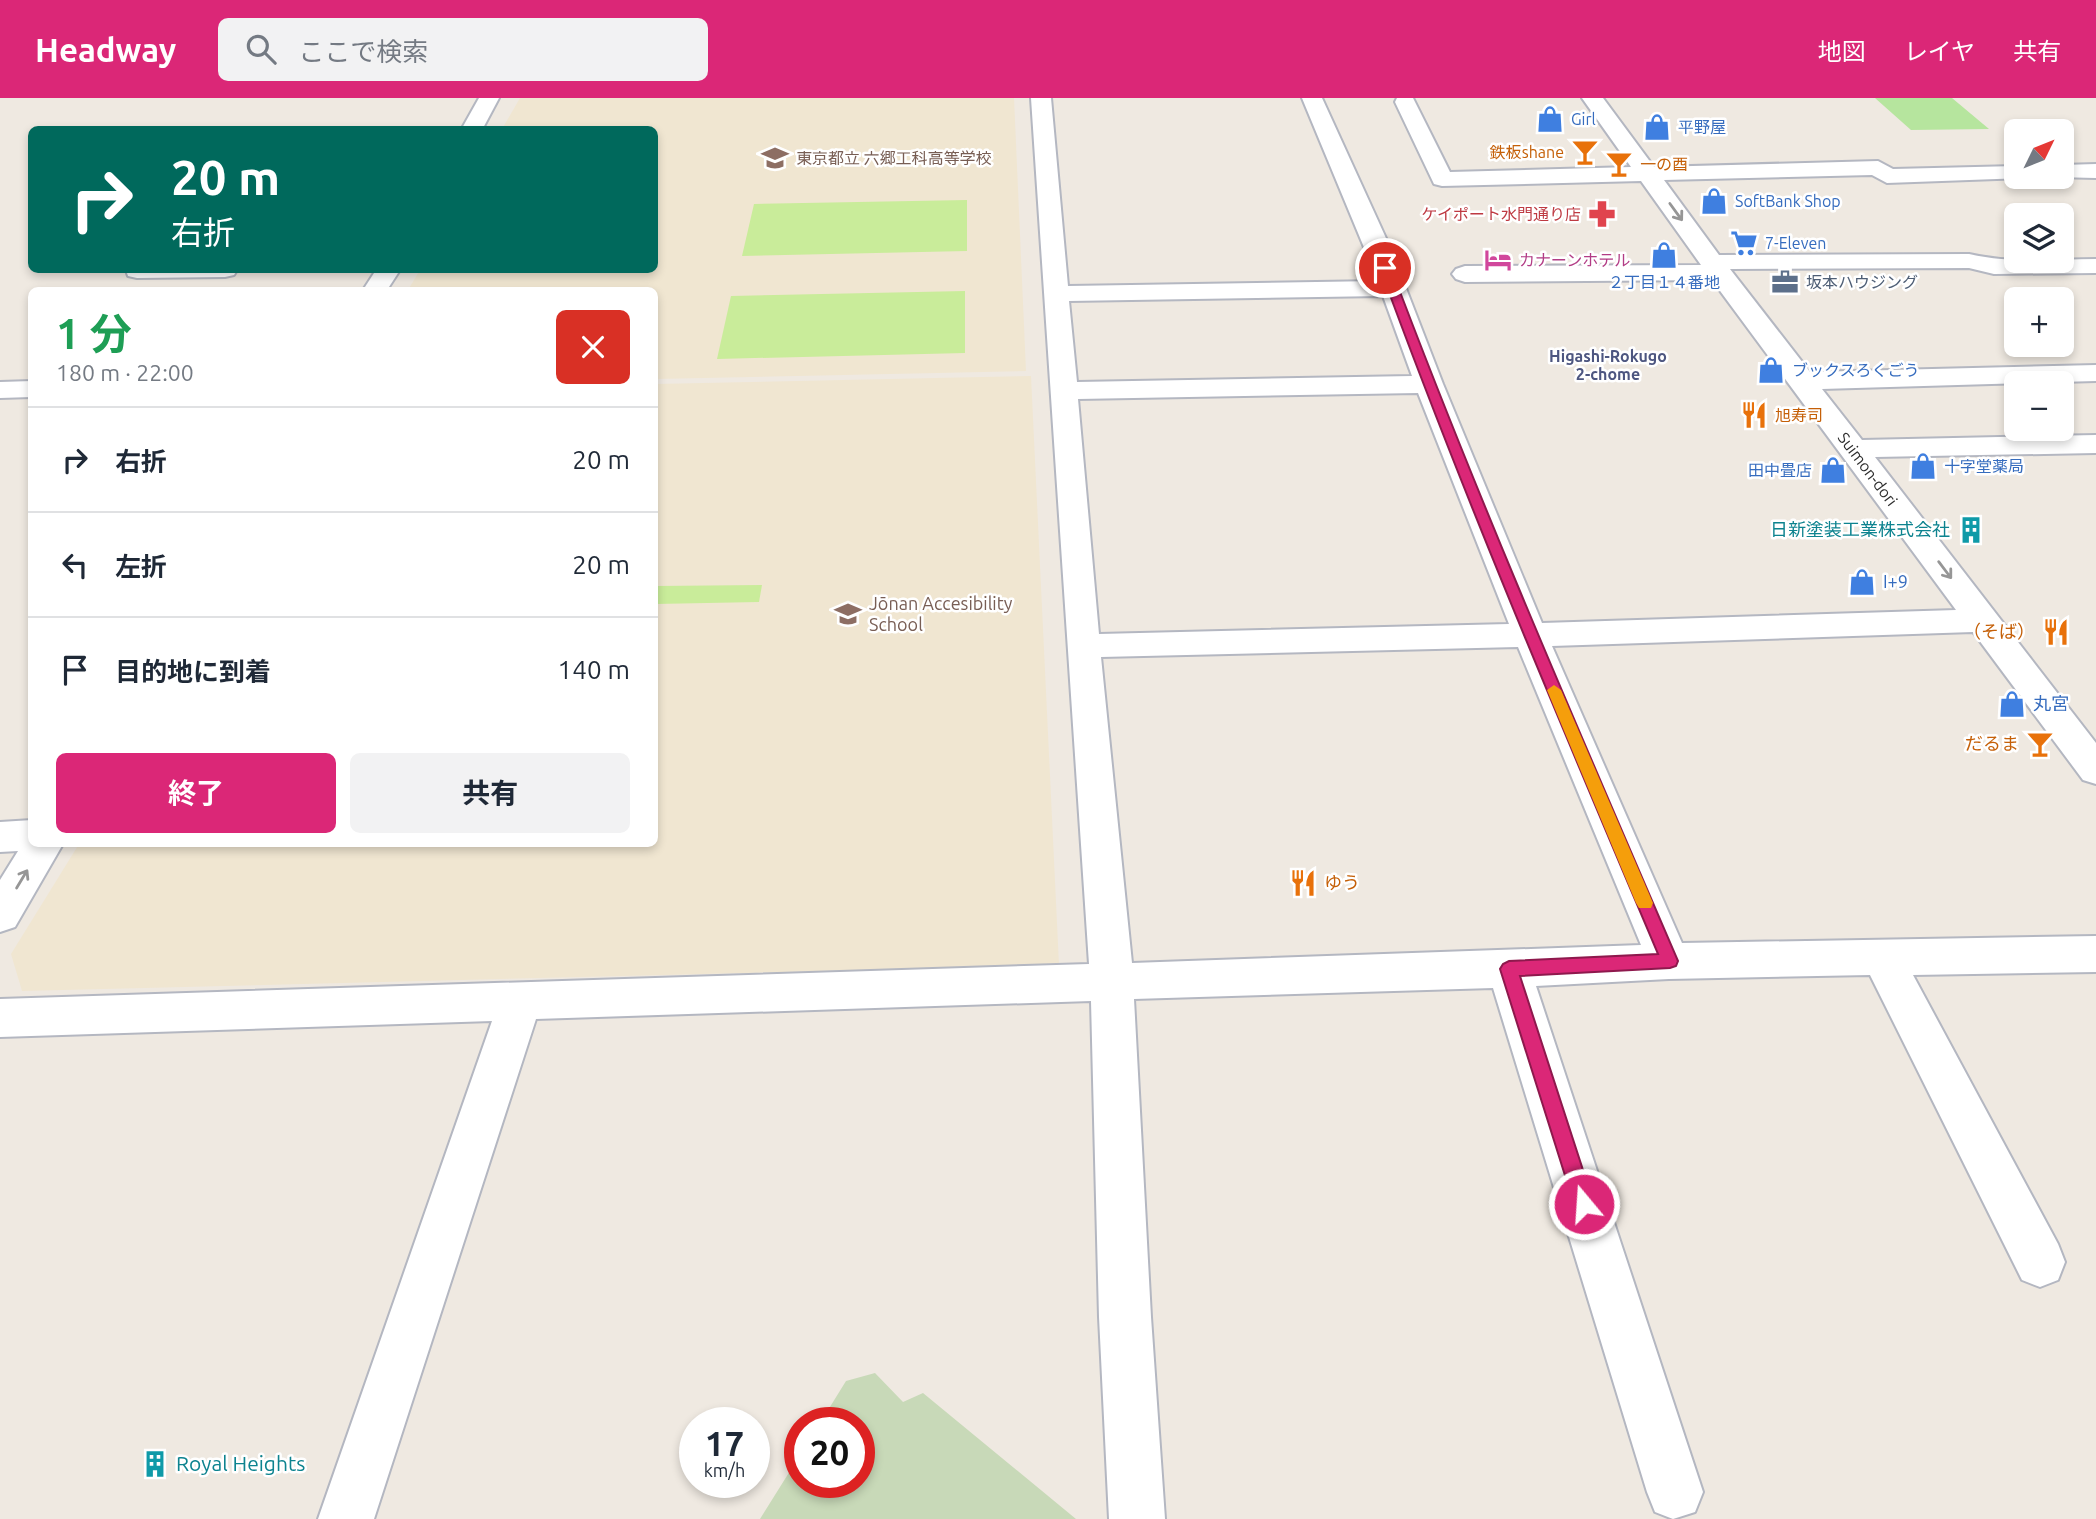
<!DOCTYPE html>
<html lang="ja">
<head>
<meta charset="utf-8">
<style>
  :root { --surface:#fff; --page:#f2f2f3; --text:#1f2937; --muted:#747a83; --line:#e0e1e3; --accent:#db2777 }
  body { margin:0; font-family:Ubuntu,"Noto Sans JP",sans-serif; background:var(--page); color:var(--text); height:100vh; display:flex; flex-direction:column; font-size:26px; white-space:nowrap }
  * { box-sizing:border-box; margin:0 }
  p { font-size:23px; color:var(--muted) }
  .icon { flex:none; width:38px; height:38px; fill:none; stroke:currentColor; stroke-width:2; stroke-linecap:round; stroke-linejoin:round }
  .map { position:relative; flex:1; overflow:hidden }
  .details { position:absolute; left:28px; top:189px; width:630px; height:560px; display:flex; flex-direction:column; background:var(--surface); border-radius:10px; box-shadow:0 4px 10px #0003 }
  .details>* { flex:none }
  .top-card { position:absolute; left:28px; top:28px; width:630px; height:147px; border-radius:10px; box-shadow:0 4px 10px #0003; background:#00695c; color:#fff; overflow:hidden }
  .needle { width:46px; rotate:47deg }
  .fabs { position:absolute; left:2004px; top:21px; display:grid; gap:14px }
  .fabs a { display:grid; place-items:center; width:70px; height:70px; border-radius:10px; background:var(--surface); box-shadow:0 4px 10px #0003; font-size:35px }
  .speed { position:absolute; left:679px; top:1309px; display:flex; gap:14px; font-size:35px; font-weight:700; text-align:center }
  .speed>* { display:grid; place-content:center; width:91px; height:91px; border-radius:50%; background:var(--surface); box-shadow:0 4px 10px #0003; line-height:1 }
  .speed small { font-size:18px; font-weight:400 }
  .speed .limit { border:10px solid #d22; background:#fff; color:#111 }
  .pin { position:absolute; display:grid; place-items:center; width:60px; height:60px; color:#fff; margin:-30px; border:4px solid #fff; border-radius:50%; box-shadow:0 2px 7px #0007 }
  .me { position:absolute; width:77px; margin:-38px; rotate:342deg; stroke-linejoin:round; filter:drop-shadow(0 0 5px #0008) }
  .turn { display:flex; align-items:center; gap:24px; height:147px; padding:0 28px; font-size:32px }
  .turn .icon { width:91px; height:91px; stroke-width:2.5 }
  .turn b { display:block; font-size:49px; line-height:60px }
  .round { display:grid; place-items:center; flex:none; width:74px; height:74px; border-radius:10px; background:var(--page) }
  .overview { display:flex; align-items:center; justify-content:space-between; height:119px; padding:0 28px }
  h1 { font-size:42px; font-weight:700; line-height:52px; color:#1e9e55 }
  .button { display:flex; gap:14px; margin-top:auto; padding:14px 28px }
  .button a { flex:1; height:80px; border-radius:10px; background:var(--accent); color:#fff; font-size:28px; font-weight:700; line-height:80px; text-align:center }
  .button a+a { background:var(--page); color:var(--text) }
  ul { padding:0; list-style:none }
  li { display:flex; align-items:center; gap:21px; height:105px; padding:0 28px; border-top:2px solid var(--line) }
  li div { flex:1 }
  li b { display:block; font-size:26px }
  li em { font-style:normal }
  header { display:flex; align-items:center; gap:42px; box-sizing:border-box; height:98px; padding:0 35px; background:var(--accent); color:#fff }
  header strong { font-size:33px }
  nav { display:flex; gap:38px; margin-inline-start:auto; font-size:24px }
  .search { width:490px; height:63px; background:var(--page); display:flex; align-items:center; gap:18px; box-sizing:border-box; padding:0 24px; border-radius:10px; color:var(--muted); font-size:26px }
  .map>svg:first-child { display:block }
</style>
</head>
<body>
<header>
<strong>Headway</strong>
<div class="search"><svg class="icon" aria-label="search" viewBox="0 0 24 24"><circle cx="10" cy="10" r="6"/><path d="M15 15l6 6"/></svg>ここで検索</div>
<nav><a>地図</a><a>レイヤ</a><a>共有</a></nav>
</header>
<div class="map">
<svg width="2096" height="1421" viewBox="0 0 2096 1421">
  <rect width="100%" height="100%" fill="#efe9e1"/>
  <g fill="#f0e6d1">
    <path d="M 520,0 L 1014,0 L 1026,273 L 655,281 L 654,192 L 408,192 L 420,172 L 654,172 L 654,32 L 502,31 Z"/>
    <path d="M 1031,278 L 1059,867 L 22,893 L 11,856 L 79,746 L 654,746 L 655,286 Z"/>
  </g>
  <path fill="#b6e59e" d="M 1875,0 L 1952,0 L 1989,31 L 1911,32 Z"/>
  <path fill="#c8d9b8" d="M 875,1275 L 903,1304 L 923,1295 L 1076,1421 L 760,1421 L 800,1357 L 800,1384 L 859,1384 L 859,1325 L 820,1325 L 846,1283 Z"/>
  <g fill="#c9ec9a">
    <path d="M 967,102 L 967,153 L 742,158 L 754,106 Z"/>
    <path d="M 965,193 L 965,255 L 717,261 L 731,198 Z"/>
    <path d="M 762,487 L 759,504 L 655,506 L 655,488 Z"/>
  </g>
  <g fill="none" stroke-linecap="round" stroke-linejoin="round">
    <defs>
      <g id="minor">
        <path d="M 479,0 L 499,0 L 482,32 L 461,32 Z"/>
        <path d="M 1031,0 L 1051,0 L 1068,188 L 1378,183 L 1302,0 L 1322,0 L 1390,149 L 1443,286 L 1542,525 L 1956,512 L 1712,182 L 1465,184 L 1456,181 L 1452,176 L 1456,171 L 1465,168 L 1701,167 L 1641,83 L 1442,88 L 1434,86 L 1395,4 L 1397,0 L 1413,0 L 1450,74 L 1631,69 L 1582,0 L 1603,0 L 1654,69 L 1878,63 L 1893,71 L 2016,68 L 2016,79 L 2024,80 L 1887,85 L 1872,77 L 1664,82 L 1719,157 L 1969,156 C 2013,166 2052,161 2096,161 L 2096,175 L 1994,176 L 1969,170 L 1730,171 L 1810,274 L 2096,267 L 2096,283 L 1822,291 L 1862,342 L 2096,337 L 2096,355 L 1875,359 L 2096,645 L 2096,686 L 2083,682 L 1973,534 L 1552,548 L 1682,845 L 2096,838 L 2096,874 L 1913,877 L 2058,1146 L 2065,1164 L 2058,1182 L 2040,1189 L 2022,1182 L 1870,877 L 1669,881 L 1536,888 L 1703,1394 L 1695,1414 L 1673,1421 L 1655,1414 L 1647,1394 L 1493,890 L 1134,901 L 1151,1219 L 1165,1421 L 1109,1421 L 1099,1219 L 1091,903 L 536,921 L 374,1421 L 318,1421 L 492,923 L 0,939 L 0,901 L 1089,866 ZM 1383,198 L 1412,278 L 1077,284 L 1069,203 ZM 1418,295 L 1509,526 L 1099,536 L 1078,301 ZM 1518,549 L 1641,847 L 1132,865 L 1101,559 Z"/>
        <path d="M 2096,66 L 2096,80 L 2054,79 L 2062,79 L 2062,67 Z"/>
        <path d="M 126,172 L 237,172 L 234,177 L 225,179 L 137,180 L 128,178 Z"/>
        <path d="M 376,172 L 400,172 L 387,192 L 363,192 Z"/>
        <path d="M 32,283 L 32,299 L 0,300 L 0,284 Z"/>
        <path d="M 32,722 L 32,746 L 63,746 L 15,829 L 0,834 L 0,782 L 18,753 L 0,754 L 0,724 Z"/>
      </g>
    </defs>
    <use href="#minor" stroke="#b4b7c1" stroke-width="4"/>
    <use href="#minor" fill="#fff" fill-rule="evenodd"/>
  </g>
  <defs><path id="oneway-shaft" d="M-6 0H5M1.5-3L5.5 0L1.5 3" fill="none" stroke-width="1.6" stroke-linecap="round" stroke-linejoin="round" transform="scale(1.75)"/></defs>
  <g stroke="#969696">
    <use href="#oneway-shaft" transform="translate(1676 114) rotate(54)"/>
    <use href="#oneway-shaft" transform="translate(1945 472) rotate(53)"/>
    <use href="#oneway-shaft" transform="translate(22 781) rotate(-59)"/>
  </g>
  <path fill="#db2777" stroke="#8e194d" stroke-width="2" d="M 1385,166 L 1391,170 C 1479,404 1579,633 1678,863 L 1676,868 L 1670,870 L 1520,878 L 1594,1106 L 1591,1113 L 1584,1116 L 1576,1113 L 1574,1106 L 1500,871 L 1503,866 L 1509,863 L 1658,856 C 1562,629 1465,402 1380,170 Z"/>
  <path fill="#f59e0b" d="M 1554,587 L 1561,592 L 1653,805 L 1651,810 L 1639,810 L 1636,805 L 1547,592 Z"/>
  <defs>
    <symbol id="shop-bare" viewBox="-9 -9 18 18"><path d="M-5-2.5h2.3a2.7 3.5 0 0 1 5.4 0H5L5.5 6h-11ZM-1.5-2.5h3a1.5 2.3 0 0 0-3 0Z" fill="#3f7fe0" stroke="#fff" stroke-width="2.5" paint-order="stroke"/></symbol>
    <symbol id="bar-bare" viewBox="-9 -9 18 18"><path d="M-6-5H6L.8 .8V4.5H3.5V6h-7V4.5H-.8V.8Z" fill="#e8710a" stroke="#fff" stroke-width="2.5" paint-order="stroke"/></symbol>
    <symbol id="school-bare" viewBox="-9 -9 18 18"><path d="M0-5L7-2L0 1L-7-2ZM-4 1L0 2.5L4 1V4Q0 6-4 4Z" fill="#8d6e63" stroke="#fff" stroke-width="2.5" paint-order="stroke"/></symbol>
    <symbol id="pharmacy-bare" viewBox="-9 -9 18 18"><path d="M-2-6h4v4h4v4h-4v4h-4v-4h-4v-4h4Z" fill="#e0444e" stroke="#fff" stroke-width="2.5" paint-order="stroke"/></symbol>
    <symbol id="supermarket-bare" viewBox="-9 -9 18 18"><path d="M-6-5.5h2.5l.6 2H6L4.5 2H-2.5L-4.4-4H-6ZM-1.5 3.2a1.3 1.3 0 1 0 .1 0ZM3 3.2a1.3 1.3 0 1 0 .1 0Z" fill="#3f7fe0" stroke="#fff" stroke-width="2.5" paint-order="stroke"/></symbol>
    <symbol id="hotel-bare" viewBox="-9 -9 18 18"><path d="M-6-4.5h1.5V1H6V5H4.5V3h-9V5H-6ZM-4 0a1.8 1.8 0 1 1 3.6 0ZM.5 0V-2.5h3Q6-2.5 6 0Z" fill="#d1479c" stroke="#fff" stroke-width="2.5" paint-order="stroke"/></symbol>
    <symbol id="office-bare" viewBox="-9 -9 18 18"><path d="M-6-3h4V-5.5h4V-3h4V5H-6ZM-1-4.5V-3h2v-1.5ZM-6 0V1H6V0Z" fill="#5c6f8a" stroke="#fff" stroke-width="2.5" paint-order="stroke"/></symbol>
    <symbol id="restaurant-bare" viewBox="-9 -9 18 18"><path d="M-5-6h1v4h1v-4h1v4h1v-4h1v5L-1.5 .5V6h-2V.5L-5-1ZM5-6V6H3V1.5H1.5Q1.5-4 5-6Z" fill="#e8710a" stroke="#fff" stroke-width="2.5" paint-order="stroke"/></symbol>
    <symbol id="building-bare" viewBox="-9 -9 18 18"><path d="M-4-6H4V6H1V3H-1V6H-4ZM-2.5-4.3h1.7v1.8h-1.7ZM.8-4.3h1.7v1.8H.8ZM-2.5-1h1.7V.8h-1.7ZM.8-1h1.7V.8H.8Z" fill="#0f9aa8" stroke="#fff" stroke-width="2.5" paint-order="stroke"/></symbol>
  </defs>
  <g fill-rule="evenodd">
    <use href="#shop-bare" x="1531" y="2" width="38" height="38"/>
    <use href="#shop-bare" x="1638" y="10" width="38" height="38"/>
    <use href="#bar-bare" x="1566" y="35" width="38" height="38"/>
    <use href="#school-bare" x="756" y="41" width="38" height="38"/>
    <use href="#bar-bare" x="1600" y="47" width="38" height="38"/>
    <use href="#shop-bare" x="1695" y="84" width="38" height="38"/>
    <use href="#pharmacy-bare" x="1583" y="97" width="38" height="38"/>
    <use href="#supermarket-bare" x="1725" y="126" width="38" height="38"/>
    <use href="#shop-bare" x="1645" y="138" width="38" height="38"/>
    <use href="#hotel-bare" x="1479" y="143" width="38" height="38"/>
    <use href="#office-bare" x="1766" y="165" width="38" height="38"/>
    <use href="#shop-bare" x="1752" y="253" width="38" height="38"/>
    <use href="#restaurant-bare" x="1735" y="298" width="38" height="38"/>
    <use href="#shop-bare" x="1904" y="349" width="38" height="38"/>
    <use href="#shop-bare" x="1814" y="353" width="38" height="38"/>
    <use href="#building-bare" x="1952" y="413" width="38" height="38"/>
    <use href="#shop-bare" x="1843" y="465" width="38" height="38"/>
    <use href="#school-bare" x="829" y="497" width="38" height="38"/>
    <use href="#restaurant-bare" x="2037" y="515" width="38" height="38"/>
    <use href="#shop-bare" x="1993" y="587" width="38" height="38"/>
    <use href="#bar-bare" x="2021" y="627" width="38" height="38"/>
    <use href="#restaurant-bare" x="1284" y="766" width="38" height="38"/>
    <use href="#building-bare" x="136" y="1347" width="38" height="38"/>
  </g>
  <g text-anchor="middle" stroke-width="5" stroke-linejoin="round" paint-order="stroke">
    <g font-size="16" fill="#366cbe" stroke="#fff" text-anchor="start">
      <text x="1571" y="27">Girl</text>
      <text x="1678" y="35">平野屋</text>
      <text x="1735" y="109">SoftBank Shop</text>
      <text x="1765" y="151">7-Eleven</text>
      <text x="1664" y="190" text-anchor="middle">２丁目１４番地</text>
      <text x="1792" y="278">ブックスろくごう</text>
      <text x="1944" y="374">十字堂薬局</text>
      <text x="1812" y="378" text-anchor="end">田中畳店</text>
    </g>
    <g font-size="16" fill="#c56008" stroke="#fff" text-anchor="start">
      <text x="1564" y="60" text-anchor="end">鉄板shane</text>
      <text x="1640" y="72">一の酉</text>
      <text x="1775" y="323">旭寿司</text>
    </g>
    <g font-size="16" fill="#785e54" stroke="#fff" text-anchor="start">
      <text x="796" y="66">東京都立 六郷工科高等学校</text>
    </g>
    <g font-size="16" fill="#be3a42" stroke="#fff" text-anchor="end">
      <text x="1581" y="122">ケイポート水門通り店</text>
    </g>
    <g font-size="16" fill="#b23c85" stroke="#fff" text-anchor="start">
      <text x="1519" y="168">カナーンホテル</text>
    </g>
    <g font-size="16" fill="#4e5e75" stroke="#fff" text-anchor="start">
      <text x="1806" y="190">坂本ハウジング</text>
    </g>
    <g font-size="16" font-weight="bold" fill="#4d5680" stroke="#fff">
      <text x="1608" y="264">Higashi-Rokugo<tspan x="1608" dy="18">2-chome</tspan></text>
    </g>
    <g font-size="16" fill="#2e2e2e" stroke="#fff">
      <text transform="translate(1868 371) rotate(53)" y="6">Suimon-dori</text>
    </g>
    <g font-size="18" fill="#0d838f" stroke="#fff" text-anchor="end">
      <text x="1950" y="438">日新塗装工業株式会社</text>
    </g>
    <g font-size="18" fill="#366cbe" stroke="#fff" text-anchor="start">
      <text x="1883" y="490">I+9</text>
      <text x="2033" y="612">丸宮</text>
    </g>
    <g font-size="18" fill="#785e54" stroke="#fff" text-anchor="start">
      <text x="869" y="512">Jōnan Accesibility<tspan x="869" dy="21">School</tspan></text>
    </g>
    <g font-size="18" fill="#c56008" stroke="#fff" text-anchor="end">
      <text x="2035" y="540">（そば）</text>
      <text x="2019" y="652">だるま</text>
      <text x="1324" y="791" text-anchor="start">ゆう</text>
    </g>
    <g font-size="21" fill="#0d838f" stroke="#fff" text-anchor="start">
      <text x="176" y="1373">Royal Heights</text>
    </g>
  </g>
</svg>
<div class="fabs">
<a><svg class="needle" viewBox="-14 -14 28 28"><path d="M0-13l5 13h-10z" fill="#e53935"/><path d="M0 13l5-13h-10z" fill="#747a83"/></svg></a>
<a><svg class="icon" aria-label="layers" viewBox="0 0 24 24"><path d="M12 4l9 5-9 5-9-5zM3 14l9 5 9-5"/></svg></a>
<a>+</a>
<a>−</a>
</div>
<div class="speed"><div>17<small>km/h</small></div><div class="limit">20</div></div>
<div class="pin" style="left:1385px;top:170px;background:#d93025"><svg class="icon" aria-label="arrive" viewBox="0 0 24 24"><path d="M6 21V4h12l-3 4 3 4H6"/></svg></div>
<svg class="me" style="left:1584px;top:1106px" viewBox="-20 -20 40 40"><circle r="17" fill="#db2777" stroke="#fff" stroke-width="3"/><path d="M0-11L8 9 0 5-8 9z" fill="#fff"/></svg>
<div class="top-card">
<div class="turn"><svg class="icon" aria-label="right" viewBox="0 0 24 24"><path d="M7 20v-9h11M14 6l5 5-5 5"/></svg><div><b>20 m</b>右折</div></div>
</div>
<section class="details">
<div class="overview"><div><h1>1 分</h1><p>180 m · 22:00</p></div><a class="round" style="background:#d93025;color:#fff"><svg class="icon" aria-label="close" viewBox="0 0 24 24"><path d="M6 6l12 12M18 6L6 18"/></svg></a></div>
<ul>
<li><svg class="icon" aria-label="right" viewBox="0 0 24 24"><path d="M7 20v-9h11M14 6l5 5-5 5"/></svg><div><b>右折</b></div><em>20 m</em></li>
<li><svg class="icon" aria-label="left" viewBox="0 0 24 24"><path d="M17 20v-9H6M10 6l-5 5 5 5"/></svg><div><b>左折</b></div><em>20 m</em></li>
<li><svg class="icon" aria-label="arrive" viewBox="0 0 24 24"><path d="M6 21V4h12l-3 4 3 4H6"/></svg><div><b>目的地に到着</b></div><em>140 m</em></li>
</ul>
<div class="button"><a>終了</a><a>共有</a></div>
</section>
</div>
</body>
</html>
